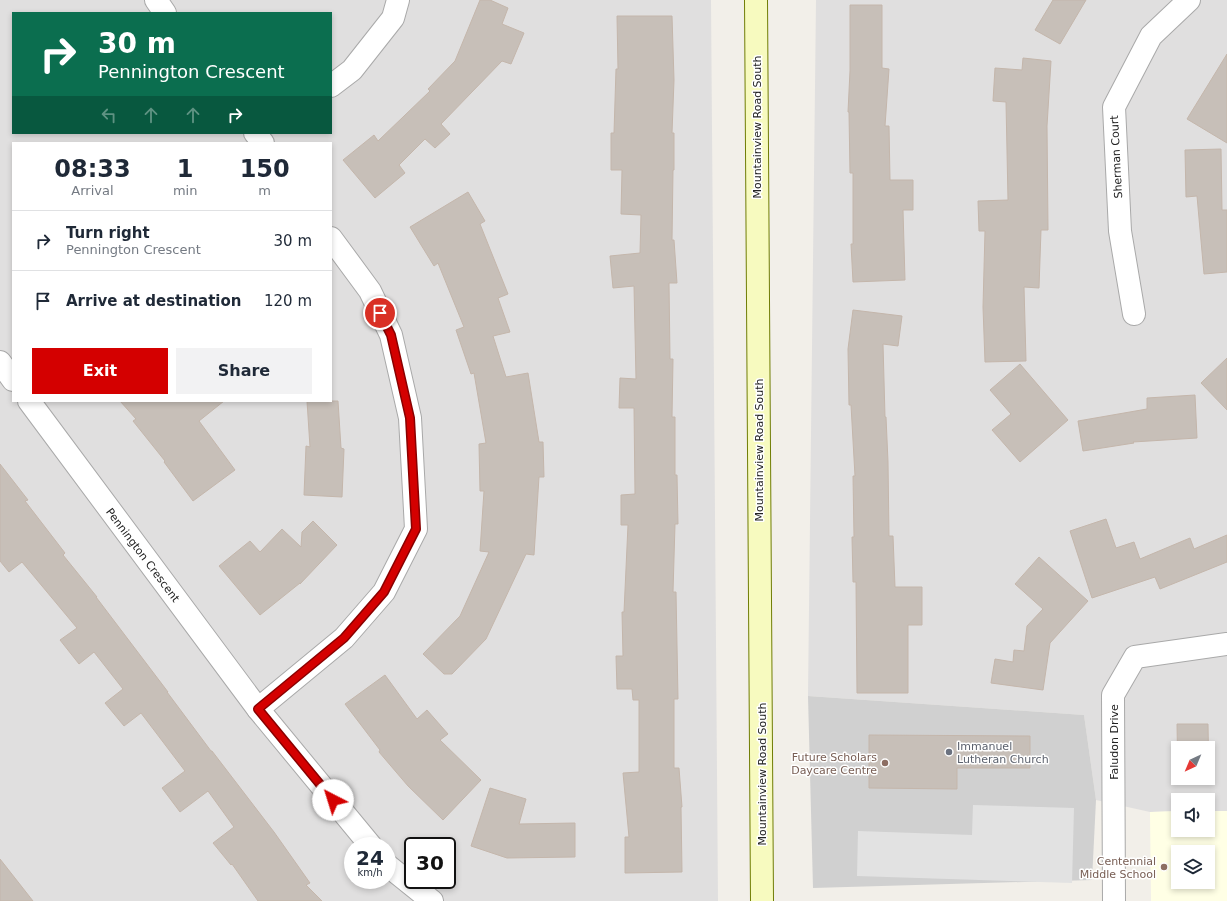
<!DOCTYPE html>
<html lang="en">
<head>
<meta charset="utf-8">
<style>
  :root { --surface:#fff; --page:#f2f2f3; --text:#1f2937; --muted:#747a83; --line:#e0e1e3; --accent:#d40000 }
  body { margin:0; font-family:"DejaVu Sans",sans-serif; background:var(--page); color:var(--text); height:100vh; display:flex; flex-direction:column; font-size:15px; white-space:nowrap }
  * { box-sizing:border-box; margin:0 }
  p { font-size:13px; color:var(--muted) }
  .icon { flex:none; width:22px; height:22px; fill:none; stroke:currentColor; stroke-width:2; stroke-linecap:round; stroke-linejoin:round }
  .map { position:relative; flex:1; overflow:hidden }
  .side { position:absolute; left:12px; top:142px; width:320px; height:260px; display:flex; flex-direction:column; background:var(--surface); border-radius:0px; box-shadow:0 2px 6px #0003 }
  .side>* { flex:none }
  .banner { position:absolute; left:12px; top:12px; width:320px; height:122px; border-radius:0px; box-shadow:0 2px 6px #0003; background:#0b6e4f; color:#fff; overflow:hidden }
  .needle { width:26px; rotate:224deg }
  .buttons { position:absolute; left:1171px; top:741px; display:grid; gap:8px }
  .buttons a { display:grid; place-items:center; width:44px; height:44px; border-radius:0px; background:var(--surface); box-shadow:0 2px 6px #0003; font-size:20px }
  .speed { position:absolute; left:344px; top:837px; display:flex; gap:8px; font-size:20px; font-weight:700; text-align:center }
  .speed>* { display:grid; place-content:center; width:52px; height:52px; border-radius:50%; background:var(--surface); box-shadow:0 2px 6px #0003; line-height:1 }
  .speed small { font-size:10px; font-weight:400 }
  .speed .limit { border:2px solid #111; border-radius:6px; background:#fff; color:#111 }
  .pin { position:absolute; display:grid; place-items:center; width:34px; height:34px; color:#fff; margin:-17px; border:2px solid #fff; border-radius:50%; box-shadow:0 1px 4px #0007 }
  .me { position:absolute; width:44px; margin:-22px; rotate:320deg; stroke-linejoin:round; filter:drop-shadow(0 0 3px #0008) }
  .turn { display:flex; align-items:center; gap:14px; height:84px; padding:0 20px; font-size:18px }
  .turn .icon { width:52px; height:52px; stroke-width:2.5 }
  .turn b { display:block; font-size:28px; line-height:34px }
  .lanes { display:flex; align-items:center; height:38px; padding:0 20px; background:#0003; justify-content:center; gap:20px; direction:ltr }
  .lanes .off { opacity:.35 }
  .eta { display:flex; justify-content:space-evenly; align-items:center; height:68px; text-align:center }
  .eta b { font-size:24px; font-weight:800; line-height:28px }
  .primary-button { display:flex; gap:8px; margin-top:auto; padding:8px 20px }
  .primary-button a { flex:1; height:46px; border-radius:0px; background:var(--accent); color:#fff; font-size:16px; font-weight:800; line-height:46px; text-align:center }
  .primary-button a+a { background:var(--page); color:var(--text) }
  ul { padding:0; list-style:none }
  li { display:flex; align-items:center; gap:12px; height:60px; padding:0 20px; border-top:1px solid var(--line) }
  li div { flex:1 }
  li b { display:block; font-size:15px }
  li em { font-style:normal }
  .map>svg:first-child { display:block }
</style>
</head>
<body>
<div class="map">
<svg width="1227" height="901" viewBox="0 0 1227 901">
  <rect width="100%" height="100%" fill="#f2efe9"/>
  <g fill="#e0dfdf" fill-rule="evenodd">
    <path d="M 0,0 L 711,0 L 718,901 L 0,901 ZM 13,13 L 331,13 L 331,133 L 13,133 ZM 13,143 L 331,143 L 331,401 L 13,401 ZM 353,846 L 387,846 L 387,880 L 353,880 ZM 413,846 L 447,846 L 447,880 L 413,880 Z"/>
    <path d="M 816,0 L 1227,0 L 1227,811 L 1208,811 L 1208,800 L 1178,800 L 1178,811 L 1150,812 L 1096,800 L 1084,715 L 808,696 ZM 1178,748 L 1208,748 L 1208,778 L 1178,778 Z"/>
  </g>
  <path fill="#ffffe5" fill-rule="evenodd" d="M 1178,811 L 1178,830 L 1208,830 L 1208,811 L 1227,811 L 1227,901 L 1151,901 L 1150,812 ZM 1178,852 L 1208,852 L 1208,882 L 1178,882 Z"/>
  <path fill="#d0d0d0" d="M 808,696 L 1084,715 L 1096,800 L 1092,880 L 813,888 Z"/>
  <path fill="#e2e2e2" d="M 973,805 L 1074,808 L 1072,883 L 857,876 L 858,831 L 972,835 Z"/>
  <g fill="#c7bfb8" stroke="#c4b6ab" fill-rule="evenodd">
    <path d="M 480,0 L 490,0 L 508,8 L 502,24 L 524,33 L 511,64 L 502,61 L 441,124 L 450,134 L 435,148 L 425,139 L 399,165 L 405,173 L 375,198 L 343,160 L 374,135 L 378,141 L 430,91 L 428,89 L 455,61 Z"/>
    <path d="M 1053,0 L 1086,0 L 1060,44 L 1035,30 Z"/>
    <path d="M 850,5 L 882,5 L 882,68 L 889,69 L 885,126 L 889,126 L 890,180 L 913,180 L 913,210 L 903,210 L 905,280 L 853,282 L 851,244 L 853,244 L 853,173 L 850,173 L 849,112 L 848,112 L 850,71 Z"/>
    <path d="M 617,16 L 672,16 L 674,80 L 672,133 L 674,133 L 674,170 L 673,170 L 672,240 L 674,240 L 677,283 L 669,283 L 670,359 L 673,359 L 672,417 L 675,417 L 675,475 L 677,475 L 678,524 L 675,524 L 673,592 L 676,592 L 678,699 L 674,699 L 674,768 L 679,768 L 682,807 L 681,807 L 682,872 L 625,873 L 625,837 L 629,837 L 623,773 L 639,772 L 639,700 L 633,700 L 632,689 L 617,689 L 616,656 L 623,656 L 622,612 L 624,612 L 628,525 L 621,525 L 621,495 L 635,494 L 634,408 L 619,408 L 620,378 L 636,379 L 634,286 L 613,288 L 610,256 L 640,253 L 641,215 L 621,214 L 622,170 L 611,170 L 611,133 L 614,133 L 616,69 L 618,69 Z"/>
    <path d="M 1227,54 L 1227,143 L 1187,119 Z"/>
    <path d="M 1023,58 L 1051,61 L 1047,126 L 1048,230 L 1041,230 L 1039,288 L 1024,287 L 1026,361 L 985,362 L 983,307 L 985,231 L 979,231 L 978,201 L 1008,200 L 1006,102 L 993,101 L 995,68 L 1022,70 Z"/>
    <path d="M 1221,149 L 1222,210 L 1227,210 L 1227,272 L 1204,274 L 1197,196 L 1186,197 L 1185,150 Z"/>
    <path d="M 468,192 L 485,221 L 480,224 L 508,294 L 498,298 L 510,332 L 493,336 L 506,377 L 528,373 L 539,442 L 543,442 L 544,477 L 539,477 L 534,555 L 526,554 L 486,639 L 452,674 L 444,674 L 423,654 L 460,616 L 489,552 L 480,551 L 484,491 L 480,491 L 479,444 L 486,443 L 474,373 L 471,374 L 456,330 L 464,327 L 438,263 L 434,266 L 410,227 Z"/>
    <path d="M 853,310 L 902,316 L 898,346 L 883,344 L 885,417 L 886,417 L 888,462 L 889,536 L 893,536 L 895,587 L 922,587 L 922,625 L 908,625 L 908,693 L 857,693 L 856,582 L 853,582 L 852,537 L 854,537 L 853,476 L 855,476 L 851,405 L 849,405 L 848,349 Z"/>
    <path d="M 1227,358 L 1227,410 L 1201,383 Z"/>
    <path d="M 1020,364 L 1068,420 L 1020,462 L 992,430 L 1011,414 L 990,390 Z"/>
    <path d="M 1195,395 L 1197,438 L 1133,442 L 1134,443 L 1083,451 L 1078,421 L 1147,409 L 1147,398 Z"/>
    <path d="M 120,401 L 224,401 L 199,421 L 235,470 L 193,501 L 164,462 L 165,461 L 133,421 L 136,419 Z"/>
    <path d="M 307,401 L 338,401 L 341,448 L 344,449 L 342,497 L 304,495 L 306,446 L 310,447 Z"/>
    <path d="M 0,464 L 28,500 L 25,501 L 65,553 L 63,555 L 97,597 L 96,597 L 168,692 L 167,692 L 211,751 L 212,751 L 274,832 L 310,883 L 306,885 L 322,901 L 258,901 L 232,864 L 231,865 L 213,843 L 234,827 L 208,791 L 180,812 L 162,788 L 185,771 L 141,713 L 124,726 L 105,703 L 123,689 L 94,652 L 79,664 L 60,640 L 77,628 L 22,562 L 9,572 L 0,561 Z"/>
    <path d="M 1106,519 L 1116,548 L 1134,542 L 1140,559 L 1190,538 L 1194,549 L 1227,535 L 1227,562 L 1160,589 L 1155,577 L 1092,598 L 1070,531 Z"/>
    <path d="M 313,521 L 337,545 L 300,584 L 300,583 L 260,615 L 219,566 L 250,541 L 260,552 L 282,529 L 301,547 L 302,532 Z"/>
    <path d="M 1039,557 L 1088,601 L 1050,643 L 1043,690 L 991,683 L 995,659 L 1013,662 L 1014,650 L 1024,651 L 1027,626 L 1043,609 L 1015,584 Z"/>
    <path d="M 385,675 L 417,719 L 427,710 L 448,734 L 440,740 L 481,780 L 443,820 L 408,786 L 379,752 L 380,750 L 345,704 Z"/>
    <path d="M 1177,724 L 1208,724 L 1209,782 L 1178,782 ZM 1178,748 L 1208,748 L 1208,778 L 1178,778 Z"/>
    <path d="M 869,735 L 1030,736 L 1030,768 L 957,768 L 957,789 L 869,788 Z"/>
    <path d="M 490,788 L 526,799 L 519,824 L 575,823 L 575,857 L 507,858 L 471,846 Z"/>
    <path d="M 0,859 L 33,901 L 0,901 Z"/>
  </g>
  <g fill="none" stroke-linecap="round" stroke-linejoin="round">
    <defs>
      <g id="minor">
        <path d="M 156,0 L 165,13"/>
        <path d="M 331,86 L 352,70 L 393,18 L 398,0"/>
        <path d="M 255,133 L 263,143"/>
        <path d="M 1134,314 L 1120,231 L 1114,107 L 1151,36 L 1189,0"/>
        <path d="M 0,362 L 13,380"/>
        <path d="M 29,401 L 258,709 L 371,846"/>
        <path d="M 258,709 L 344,638 L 384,592 L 416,529 L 410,418 L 391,335 L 370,291 L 331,238"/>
        <path d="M 387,865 L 432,901"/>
        <path d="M 1114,901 L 1113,695 L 1135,657 L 1227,644"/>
      </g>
      <path id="secondary" d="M 756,0 L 762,901"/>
    </defs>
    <use href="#minor" stroke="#a9a9a9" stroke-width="24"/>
    <use href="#secondary" stroke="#707d05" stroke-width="24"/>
    <use href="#minor" stroke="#fff" stroke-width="22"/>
    <use href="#secondary" stroke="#f7fabf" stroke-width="22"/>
  </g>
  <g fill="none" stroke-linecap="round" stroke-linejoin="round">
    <defs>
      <path id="route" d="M 333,800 L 258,709 L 344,638 L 384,592 L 416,529 L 410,418 L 391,335 L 380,313"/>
    </defs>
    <use href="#route" stroke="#8a0000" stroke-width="10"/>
    <use href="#route" stroke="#d40000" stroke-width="7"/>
  </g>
  <circle fill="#6b7280" stroke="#fff" stroke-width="1.5" cx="949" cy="752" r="4"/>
  <g fill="#8d6e63" stroke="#fff" stroke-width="1.5">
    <circle cx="885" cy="763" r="4"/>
    <circle cx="1164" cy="867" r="4"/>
  </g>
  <g text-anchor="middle" stroke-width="3" stroke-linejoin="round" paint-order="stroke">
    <g font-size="11" fill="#222" stroke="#fff">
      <text transform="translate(757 127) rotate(-90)" y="4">Mountainview Road South</text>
      <text transform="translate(1116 157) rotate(-93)" y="4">Sherman Court</text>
      <text transform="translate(759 450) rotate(-90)" y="4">Mountainview Road South</text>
      <text transform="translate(143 555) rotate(53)" y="4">Pennington Crescent</text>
      <text transform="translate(1114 742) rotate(-90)" y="4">Faludon Drive</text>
      <text transform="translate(762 774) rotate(-90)" y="4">Mountainview Road South</text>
    </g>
    <g font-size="11" fill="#5b616d" stroke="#fff" text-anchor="start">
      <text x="957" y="750">Immanuel<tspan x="957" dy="13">Lutheran Church</tspan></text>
    </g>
    <g font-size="11" fill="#785e54" stroke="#fff" text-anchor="end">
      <text x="877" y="761">Future Scholars<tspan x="877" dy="13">Daycare Centre</tspan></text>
      <text x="1156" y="865">Centennial<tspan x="1156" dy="13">Middle School</tspan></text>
    </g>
  </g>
</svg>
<div class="buttons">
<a><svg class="needle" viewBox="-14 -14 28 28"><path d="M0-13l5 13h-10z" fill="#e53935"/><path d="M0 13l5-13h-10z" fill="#747a83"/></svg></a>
<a><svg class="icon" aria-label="sound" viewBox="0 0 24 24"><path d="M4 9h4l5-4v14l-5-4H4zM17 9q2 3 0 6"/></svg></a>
<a><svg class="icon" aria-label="layers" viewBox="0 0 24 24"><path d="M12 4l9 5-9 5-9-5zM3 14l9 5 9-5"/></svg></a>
</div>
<div class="speed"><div>24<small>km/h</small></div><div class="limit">30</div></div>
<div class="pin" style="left:380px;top:313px;background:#d93025"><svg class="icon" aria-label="arrive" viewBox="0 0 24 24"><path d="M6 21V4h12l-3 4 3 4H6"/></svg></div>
<svg class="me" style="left:333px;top:800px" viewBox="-20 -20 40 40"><circle r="19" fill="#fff"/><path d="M0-13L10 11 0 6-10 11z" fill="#d40000"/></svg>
<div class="banner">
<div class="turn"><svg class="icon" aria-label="right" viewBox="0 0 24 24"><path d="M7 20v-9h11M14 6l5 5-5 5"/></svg><div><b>30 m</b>Pennington Crescent</div></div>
<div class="lanes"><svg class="icon off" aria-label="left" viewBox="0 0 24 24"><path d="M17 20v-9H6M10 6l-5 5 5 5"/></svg><svg class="icon off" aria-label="ahead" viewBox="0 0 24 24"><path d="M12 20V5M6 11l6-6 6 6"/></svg><svg class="icon off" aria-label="ahead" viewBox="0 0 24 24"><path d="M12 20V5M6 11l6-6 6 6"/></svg><svg class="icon" aria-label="right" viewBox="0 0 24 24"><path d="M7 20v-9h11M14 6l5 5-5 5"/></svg></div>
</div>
<section class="side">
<div class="eta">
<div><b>08:33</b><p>Arrival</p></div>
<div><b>1</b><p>min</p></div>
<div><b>150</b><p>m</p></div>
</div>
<ul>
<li><svg class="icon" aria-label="right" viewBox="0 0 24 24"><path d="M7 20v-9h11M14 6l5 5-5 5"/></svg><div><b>Turn right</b><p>Pennington Crescent</p></div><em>30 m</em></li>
<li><svg class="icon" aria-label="arrive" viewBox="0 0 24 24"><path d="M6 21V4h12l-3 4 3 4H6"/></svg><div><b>Arrive at destination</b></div><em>120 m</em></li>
</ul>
<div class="primary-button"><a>Exit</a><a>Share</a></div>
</section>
</div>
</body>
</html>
